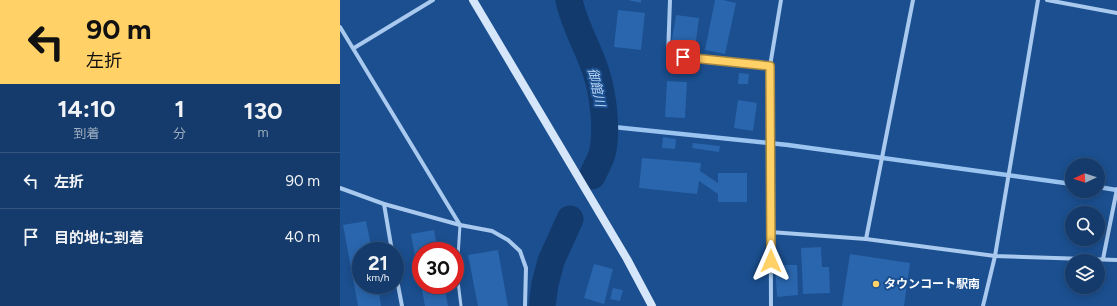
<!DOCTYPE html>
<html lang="ja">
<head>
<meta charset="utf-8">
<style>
  :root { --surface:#143b6b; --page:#214673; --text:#f1f3f6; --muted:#9dadc1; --line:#33557e }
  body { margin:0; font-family:Figtree,"Noto Sans JP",sans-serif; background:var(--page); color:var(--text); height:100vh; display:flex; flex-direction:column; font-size:15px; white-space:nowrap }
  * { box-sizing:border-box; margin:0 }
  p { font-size:13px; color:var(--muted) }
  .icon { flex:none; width:22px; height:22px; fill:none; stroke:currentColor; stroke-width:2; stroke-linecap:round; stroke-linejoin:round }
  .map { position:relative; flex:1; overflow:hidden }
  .panel { display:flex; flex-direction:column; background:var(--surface); width:340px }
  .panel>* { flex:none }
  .top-card { background:#ffd166; color:#111; overflow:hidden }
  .needle { width:26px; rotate:266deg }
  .buttons { position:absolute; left:725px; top:158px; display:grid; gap:8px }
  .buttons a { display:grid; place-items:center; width:40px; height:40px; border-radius:50%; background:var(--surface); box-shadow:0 2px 10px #0003,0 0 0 1px var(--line); font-size:20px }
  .speed { position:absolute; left:12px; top:242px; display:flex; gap:8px; font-size:20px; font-weight:700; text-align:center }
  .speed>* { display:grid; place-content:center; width:52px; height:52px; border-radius:50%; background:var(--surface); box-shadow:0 2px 10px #0003,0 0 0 1px var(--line); line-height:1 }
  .speed small { font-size:10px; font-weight:400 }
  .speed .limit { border:6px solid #d22; background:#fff; color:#111 }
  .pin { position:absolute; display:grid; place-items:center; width:34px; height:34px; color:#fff; margin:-17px; border-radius:8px; box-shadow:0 2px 6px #0006 }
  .me { position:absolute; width:44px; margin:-22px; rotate:0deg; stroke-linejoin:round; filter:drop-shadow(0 0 3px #0008) }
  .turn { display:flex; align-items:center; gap:14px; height:84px; padding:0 20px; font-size:18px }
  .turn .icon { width:52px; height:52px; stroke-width:2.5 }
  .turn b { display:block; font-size:28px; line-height:34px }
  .eta { display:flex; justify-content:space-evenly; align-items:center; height:68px; text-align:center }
  .eta b { font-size:24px; font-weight:700; line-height:28px }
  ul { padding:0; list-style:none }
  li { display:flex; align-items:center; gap:12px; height:56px; padding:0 20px; border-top:1px solid var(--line) }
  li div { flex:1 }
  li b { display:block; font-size:15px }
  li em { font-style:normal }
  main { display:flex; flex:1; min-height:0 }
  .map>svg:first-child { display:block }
</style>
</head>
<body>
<main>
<section class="panel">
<div class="top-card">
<div class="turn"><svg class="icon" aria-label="left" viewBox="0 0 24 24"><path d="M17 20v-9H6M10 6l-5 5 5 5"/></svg><div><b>90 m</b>左折</div></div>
</div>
<div class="eta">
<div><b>14:10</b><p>到着</p></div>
<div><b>1</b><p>分</p></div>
<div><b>130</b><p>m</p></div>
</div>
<ul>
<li><svg class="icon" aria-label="left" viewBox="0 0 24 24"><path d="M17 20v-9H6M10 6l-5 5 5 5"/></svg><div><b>左折</b></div><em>90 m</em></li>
<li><svg class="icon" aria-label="arrive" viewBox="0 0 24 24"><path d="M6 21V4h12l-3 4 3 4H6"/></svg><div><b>目的地に到着</b></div><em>40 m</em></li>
</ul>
</section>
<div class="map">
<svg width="777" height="306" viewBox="0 0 777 306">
  <rect width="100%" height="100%" fill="#1b4f8f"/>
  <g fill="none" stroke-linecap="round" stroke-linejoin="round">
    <g stroke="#9cc4f0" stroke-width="4.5">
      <path d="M 264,126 L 448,145 L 732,184"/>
      <path d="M 758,187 L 777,190"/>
    </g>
    <g stroke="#123a6d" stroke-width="27">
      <path d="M 229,0 C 234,25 248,47 256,72 C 263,94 268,131 262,154 C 260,161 255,169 252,176"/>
      <path d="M 202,306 L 205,284 L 211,261 L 230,219"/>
    </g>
  </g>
  <g fill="#2a66ad">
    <path d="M 288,0 L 301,0 L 301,3 Z"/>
    <path d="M 375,0 L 383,0 L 396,3 L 385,54 L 365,50 Z"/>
    <path d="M 278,10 L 305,13 L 301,50 L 274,47 Z"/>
    <path d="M 336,15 L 359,18 L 355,48 L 331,45 Z"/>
    <path d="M 399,73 L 409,74 L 408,84 L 398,84 Z"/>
    <path d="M 327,81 L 347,82 L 345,118 L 325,117 Z"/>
    <path d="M 398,100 L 417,103 L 413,131 L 394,128 Z"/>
    <path d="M 323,137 L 336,139 L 335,149 L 322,148 Z"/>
    <path d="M 353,143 L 380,146 L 379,152 L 352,148 Z"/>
    <path d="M 302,158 L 361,163 L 360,171 L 378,183 L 378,173 L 407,173 L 407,202 L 378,202 L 378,194 L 359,181 L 357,194 L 299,188 Z"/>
    <path d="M 26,221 L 32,251 L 21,251 L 21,285 L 38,285 L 41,306 L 18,306 L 3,225 Z"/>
    <path d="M 94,230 L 98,251 L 81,251 L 80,283 L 71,234 Z"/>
    <path d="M 481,247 L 482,267 L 489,267 L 490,293 L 463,294 L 461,248 Z"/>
    <path d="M 158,250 L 168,306 L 138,306 L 128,255 Z"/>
    <path d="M 510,254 L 570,263 L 564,306 L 502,306 Z"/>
    <path d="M 254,264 L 273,269 L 264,304 L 244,298 Z"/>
    <path d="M 435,265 L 457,265 L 458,295 L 437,297 Z"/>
    <path d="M 81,285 L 104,285 L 108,306 L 85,306 Z"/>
    <path d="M 273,288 L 283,290 L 280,301 L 270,299 Z"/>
  </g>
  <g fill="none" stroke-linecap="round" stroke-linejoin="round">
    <path stroke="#a9c9ee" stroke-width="3" d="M 120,225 L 117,273 L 121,306"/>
    <g stroke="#a9c9ee" stroke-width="4">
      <path d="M 330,0 L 328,55 L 430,66"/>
      <path d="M 707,0 L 777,13"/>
      <path d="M 0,27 L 120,225"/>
      <path d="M 14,48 L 93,0"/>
      <path d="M 0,188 L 44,204 L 120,225 L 152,231 L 168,240 L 180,251 L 186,268 L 185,306"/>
      <path d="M 44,204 L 52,251"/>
      <path d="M 430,232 L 526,239 L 655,256 L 777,260"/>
      <path d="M 526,239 L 573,0"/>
      <path d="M 763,259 L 777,189"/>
      <path d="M 55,269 L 62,306"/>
      <path d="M 431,306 L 430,66 L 441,0"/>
      <path d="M 643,306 L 655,256 L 698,0"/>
    </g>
    <path stroke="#d6e6fa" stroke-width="8" d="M 133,0 L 287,259 L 312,306"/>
  </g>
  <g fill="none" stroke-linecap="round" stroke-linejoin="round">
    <defs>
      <path id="route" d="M 343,57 L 430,66 L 431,261"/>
    </defs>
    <use href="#route" stroke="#a68842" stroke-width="10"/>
    <use href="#route" stroke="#ffd166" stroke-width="7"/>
  </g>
  <circle fill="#ffd166" stroke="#1b4f8f" stroke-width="1.5" cx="536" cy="284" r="4"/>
  <g text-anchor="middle" stroke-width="4" stroke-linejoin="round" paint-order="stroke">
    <g font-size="12" font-weight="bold" fill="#fff" stroke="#1b4f8f" text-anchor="start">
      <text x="544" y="288">タウンコート駅南</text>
    </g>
    <g font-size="13" font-style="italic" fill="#b5d3f5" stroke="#1b4f8f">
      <text transform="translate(257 87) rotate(78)" y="5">御館川</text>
    </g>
  </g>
</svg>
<div class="buttons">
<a><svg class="needle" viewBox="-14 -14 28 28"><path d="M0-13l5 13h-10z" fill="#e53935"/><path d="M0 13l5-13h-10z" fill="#9dadc1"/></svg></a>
<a><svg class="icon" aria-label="search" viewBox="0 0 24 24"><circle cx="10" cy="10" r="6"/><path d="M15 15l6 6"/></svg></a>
<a><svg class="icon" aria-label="layers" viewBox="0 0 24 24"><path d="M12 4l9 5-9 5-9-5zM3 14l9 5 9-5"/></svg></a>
</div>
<div class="speed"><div>21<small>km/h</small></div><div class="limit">30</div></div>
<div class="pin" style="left:343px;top:57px;background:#d93025"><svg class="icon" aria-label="arrive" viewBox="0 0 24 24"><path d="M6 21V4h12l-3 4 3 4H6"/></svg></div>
<svg class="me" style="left:431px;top:261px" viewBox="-20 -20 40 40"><path d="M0-17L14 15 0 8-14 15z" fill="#ffd166" stroke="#fff" stroke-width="4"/></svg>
</div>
</main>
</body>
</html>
